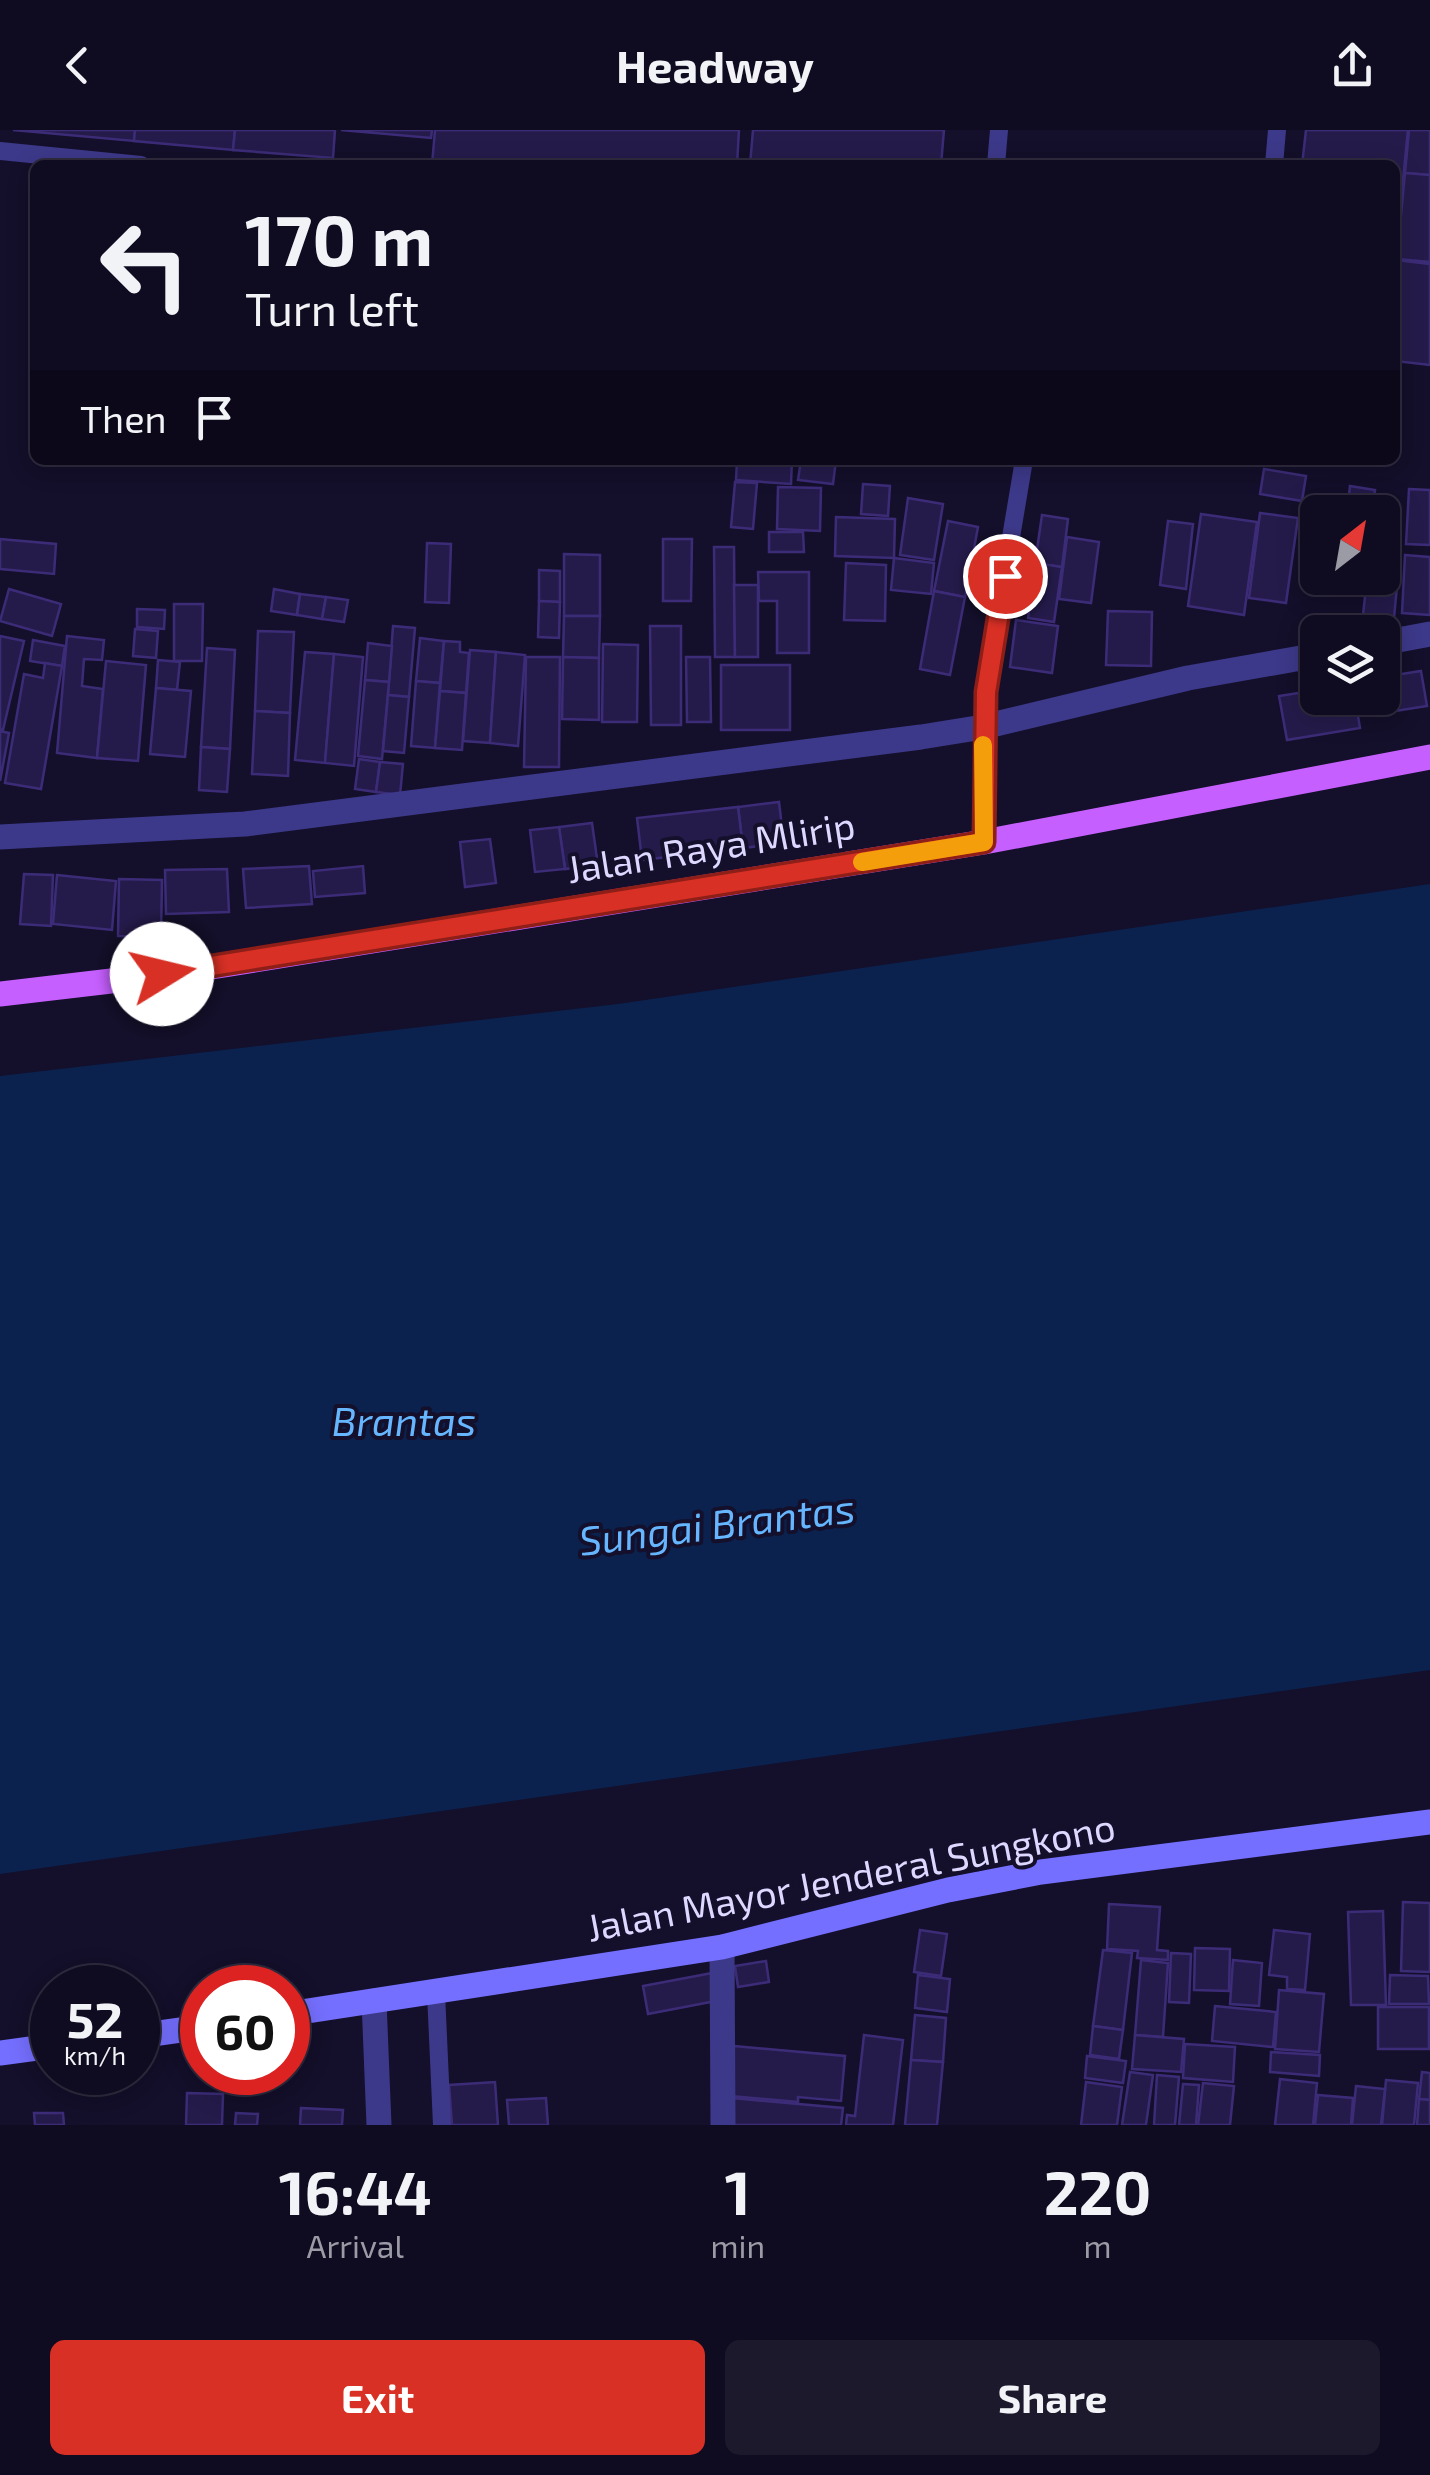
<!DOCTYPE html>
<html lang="en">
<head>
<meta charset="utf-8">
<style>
  :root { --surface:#0f0b20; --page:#1d192d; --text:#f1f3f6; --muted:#9b9ba5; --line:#2f2b3e; --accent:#d93025 }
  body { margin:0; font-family:"Exo 2",sans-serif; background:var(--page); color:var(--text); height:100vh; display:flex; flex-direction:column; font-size:38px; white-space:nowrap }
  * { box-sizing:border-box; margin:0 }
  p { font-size:32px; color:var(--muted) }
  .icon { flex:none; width:55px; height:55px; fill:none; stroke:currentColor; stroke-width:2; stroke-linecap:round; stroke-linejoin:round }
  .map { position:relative; height:1995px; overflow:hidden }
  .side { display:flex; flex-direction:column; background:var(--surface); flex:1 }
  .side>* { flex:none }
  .hud { position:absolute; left:30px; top:30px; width:1370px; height:305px; border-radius:15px; box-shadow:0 5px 25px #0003,0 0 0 2px var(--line); background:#0f0b20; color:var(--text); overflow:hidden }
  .needle { width:65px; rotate:31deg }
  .controls { position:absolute; left:1300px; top:365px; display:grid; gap:20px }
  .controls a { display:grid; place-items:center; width:100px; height:100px; border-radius:15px; background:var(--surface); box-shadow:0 5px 25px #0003,0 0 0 2px var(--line); font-size:50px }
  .speed { position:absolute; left:30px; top:1835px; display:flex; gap:20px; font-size:50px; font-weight:700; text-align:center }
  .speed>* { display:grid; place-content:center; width:130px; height:130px; border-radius:50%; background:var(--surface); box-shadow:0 5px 25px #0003,0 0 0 2px var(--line); line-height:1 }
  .speed small { font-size:25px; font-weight:400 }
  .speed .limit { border:15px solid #d22; background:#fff; color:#111 }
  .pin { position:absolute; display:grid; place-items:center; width:85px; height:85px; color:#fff; margin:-42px; border:5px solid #fff; border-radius:50%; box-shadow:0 2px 10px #0007 }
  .me { position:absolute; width:110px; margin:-55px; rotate:81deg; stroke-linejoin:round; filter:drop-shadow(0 0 8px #0008) }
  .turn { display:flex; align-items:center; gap:35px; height:210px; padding:0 50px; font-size:45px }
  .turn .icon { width:130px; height:130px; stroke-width:2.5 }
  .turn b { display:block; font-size:70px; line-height:85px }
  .then { display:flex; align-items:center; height:95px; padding:0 50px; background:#0003; gap:20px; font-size:38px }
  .eta { display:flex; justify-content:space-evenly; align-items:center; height:170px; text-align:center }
  .eta b { font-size:60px; font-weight:700; line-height:70px }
  .primary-button { display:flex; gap:20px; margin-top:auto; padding:20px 50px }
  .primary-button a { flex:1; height:115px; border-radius:15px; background:var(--accent); color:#fff; font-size:40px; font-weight:700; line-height:115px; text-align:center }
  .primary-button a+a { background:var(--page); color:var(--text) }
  header { display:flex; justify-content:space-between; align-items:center; height:130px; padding:0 50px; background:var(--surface); font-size:45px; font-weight:700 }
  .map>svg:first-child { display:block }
</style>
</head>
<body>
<header><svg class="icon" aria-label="back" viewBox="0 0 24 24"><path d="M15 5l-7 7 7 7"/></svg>Headway<svg class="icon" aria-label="share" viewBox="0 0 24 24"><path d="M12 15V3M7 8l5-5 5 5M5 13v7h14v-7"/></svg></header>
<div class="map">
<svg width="1430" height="1995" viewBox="0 0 1430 1995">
  <rect width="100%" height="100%" fill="#140f2a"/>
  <path fill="#0b224e" d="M 1430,754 L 1430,1540 L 0,1744 L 0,946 L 618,874 Z"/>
  <g fill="#251b4b" stroke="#3c2c78" stroke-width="2.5">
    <path d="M 13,0 L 135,0 L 134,11 Z"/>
    <path d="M 135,0 L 235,0 L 233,20 L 134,11 Z"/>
    <path d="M 235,0 L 335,0 L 333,28 L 233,20 Z"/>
    <path d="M 341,0 L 432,0 L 431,8 Z"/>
    <path d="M 435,0 L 739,0 L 737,35 L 432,35 Z"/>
    <path d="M 753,0 L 944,0 L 941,35 L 750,35 Z"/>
    <path d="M 1306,0 L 1408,0 L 1395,130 L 1430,134 L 1430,235 L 1395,231 L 1395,35 L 1302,35 Z"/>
    <path d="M 1409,0 L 1430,0 L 1430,45 L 1405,43 Z"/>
    <path d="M 1405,43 L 1430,45 L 1430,132 L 1397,129 Z"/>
    <path d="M 737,330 L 792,330 L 791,354 L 736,350 Z"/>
    <path d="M 801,330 L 836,330 L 833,354 L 798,350 Z"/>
    <path d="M 1264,339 L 1306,346 L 1302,371 L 1260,364 Z"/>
    <path d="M 735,352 L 757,353 L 753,399 L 731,397 Z"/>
    <path d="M 863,354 L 890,356 L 888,386 L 861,384 Z"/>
    <path d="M 1350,356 L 1375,360 L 1372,382 L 1347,382 Z"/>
    <path d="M 778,357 L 821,358 L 820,401 L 777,399 Z"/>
    <path d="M 1409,359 L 1430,360 L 1430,415 L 1406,414 Z"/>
    <path d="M 908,368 L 943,374 L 934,430 L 900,425 Z"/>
    <path d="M 1317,375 L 1343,379 L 1342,382 L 1318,382 L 1318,448 L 1332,448 L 1330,463 L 1304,460 Z"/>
    <path d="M 1260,383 L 1298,388 L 1286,473 L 1249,468 Z"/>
    <path d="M 1201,384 L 1257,392 L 1244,485 L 1188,476 Z"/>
    <path d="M 1042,385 L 1068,389 L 1062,437 L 1035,433 Z"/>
    <path d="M 836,387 L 895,389 L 894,428 L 835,426 Z"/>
    <path d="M 948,391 L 978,397 L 965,467 L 934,461 Z"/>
    <path d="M 1168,391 L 1193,394 L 1186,459 L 1160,455 Z"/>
    <path d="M 769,402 L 803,402 L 804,422 L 769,422 Z"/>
    <path d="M 1067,407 L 1099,412 L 1091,473 L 1059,469 Z"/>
    <path d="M 0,409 L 56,414 L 54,444 L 0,439 Z"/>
    <path d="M 663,409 L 692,409 L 691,471 L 663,471 Z"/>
    <path d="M 427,413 L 451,414 L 449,473 L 425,472 Z"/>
    <path d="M 714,417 L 734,417 L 735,527 L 715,527 Z"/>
    <path d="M 564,424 L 600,425 L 600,486 L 564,486 Z"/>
    <path d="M 1405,425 L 1430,427 L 1430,485 L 1402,483 Z"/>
    <path d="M 894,428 L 934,433 L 931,464 L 891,460 Z"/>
    <path d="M 846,433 L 886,435 L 885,491 L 844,490 Z"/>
    <path d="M 1035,433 L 1062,437 L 1054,492 L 1028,488 Z"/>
    <path d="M 1382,433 L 1399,435 L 1394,488 L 1363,485 L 1367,448 L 1382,448 Z"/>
    <path d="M 539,440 L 560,441 L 560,472 L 539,471 Z"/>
    <path d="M 758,442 L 809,442 L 809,523 L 777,523 L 777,471 L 759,471 Z"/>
    <path d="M 734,455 L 758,455 L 758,527 L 735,527 Z"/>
    <path d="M 9,459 L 61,474 L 52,506 L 0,491 Z"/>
    <path d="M 274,459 L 300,464 L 297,485 L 271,481 Z"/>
    <path d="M 934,461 L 965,467 L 950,545 L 920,539 Z"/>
    <path d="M 300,464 L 326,467 L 322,489 L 297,485 Z"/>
    <path d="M 326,467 L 348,470 L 344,492 L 322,489 Z"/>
    <path d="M 539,471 L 560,472 L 559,508 L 538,507 Z"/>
    <path d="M 174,474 L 203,474 L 202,531 L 174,531 Z"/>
    <path d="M 137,479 L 165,480 L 164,499 L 137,497 Z"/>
    <path d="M 1108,481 L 1152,482 L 1151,536 L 1106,535 Z"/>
    <path d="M 564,486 L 600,486 L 599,528 L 563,527 Z"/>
    <path d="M 1016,490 L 1058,496 L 1052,543 L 1010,537 Z"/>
    <path d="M 393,496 L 415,498 L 409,567 L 388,565 Z"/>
    <path d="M 650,496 L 681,496 L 681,595 L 651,595 Z"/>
    <path d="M 135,499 L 158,501 L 156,528 L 133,526 Z"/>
    <path d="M 258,501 L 294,502 L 290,583 L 255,581 Z"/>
    <path d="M 0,506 L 24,511 L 3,600 L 0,599 Z"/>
    <path d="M 67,506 L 104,510 L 102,530 L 84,529 L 82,556 L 103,559 L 97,628 L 57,623 Z"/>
    <path d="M 420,508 L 444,511 L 440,553 L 416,551 Z"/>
    <path d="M 33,510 L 65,516 L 62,536 L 30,531 Z"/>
    <path d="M 444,511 L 460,512 L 460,522 L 469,523 L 466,563 L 440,561 Z"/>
    <path d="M 368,513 L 392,516 L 389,552 L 365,550 Z"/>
    <path d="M 603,514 L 638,515 L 637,592 L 602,592 Z"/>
    <path d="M 207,518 L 235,520 L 230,619 L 201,617 Z"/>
    <path d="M 470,520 L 496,522 L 490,613 L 463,611 Z"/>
    <path d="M 305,522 L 334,524 L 325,633 L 295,630 Z"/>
    <path d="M 496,522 L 525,525 L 518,616 L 490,613 Z"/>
    <path d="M 334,524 L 363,527 L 354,636 L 325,633 Z"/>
    <path d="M 526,527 L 560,527 L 559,637 L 524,637 Z"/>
    <path d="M 563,527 L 599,528 L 599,590 L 562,589 Z"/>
    <path d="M 686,527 L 710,527 L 711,592 L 687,592 Z"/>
    <path d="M 158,530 L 180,532 L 177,560 L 156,558 Z"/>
    <path d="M 106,531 L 146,535 L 138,631 L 97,628 Z"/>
    <path d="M 45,533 L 62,536 L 41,659 L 5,653 L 24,544 L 43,548 Z"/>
    <rect x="721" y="535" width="69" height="65"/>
    <path d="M 1421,541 L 1427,576 L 1376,584 L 1374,568 L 1382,568 L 1382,547 Z"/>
    <path d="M 365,550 L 389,552 L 382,629 L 358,626 Z"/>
    <path d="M 416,551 L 440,553 L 435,618 L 411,616 Z"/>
    <path d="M 156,558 L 191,561 L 185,627 L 150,624 Z"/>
    <path d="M 1318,560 L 1318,568 L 1355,568 L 1360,598 L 1287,610 L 1279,566 Z"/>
    <path d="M 440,561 L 466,563 L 462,620 L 435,618 Z"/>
    <path d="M 388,565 L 409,567 L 404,623 L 383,621 Z"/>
    <path d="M 255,581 L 290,583 L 288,646 L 252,644 Z"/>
    <path d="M 0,601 L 9,603 L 0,651 Z"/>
    <path d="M 201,617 L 230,619 L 227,662 L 199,660 Z"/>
    <path d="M 359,629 L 380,632 L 376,662 L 355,659 Z"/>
    <path d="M 380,632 L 403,634 L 400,665 L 376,662 Z"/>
    <path d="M 779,672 L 784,713 L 743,718 L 738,677 Z"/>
    <path d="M 738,677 L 743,718 L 642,730 L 637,688 Z"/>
    <path d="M 592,693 L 598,735 L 565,739 L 559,697 Z"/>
    <path d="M 559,697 L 565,739 L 535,742 L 530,700 Z"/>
    <path d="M 490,709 L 496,753 L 465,757 L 460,712 Z"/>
    <path d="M 309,736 L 312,774 L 246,778 L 243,739 Z"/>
    <path d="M 363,736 L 365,763 L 315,767 L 313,741 Z"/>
    <path d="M 227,739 L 229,782 L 166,784 L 165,740 Z"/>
    <path d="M 24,744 L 53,745 L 51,796 L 20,794 Z"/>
    <path d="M 57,745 L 116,751 L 112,800 L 53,794 Z"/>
    <path d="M 119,749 L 162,750 L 161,807 L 118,806 Z"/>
    <path d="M 1403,1772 L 1430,1773 L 1430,1842 L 1401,1841 Z"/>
    <path d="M 1109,1774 L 1160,1777 L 1157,1820 L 1168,1821 L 1168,1830 L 1137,1828 L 1138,1821 L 1107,1819 Z"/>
    <path d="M 1383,1781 L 1386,1875 L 1351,1875 L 1348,1782 Z"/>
    <path d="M 920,1800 L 947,1804 L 941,1846 L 914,1842 Z"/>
    <path d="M 1274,1800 L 1310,1804 L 1305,1860 L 1287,1859 L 1287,1847 L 1269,1845 Z"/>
    <path d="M 1195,1818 L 1230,1819 L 1229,1861 L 1194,1860 Z"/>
    <path d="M 1103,1820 L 1132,1823 L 1123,1900 L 1093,1896 Z"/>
    <path d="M 1171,1823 L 1191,1824 L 1189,1873 L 1169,1872 Z"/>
    <path d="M 1141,1830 L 1168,1833 L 1163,1907 L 1135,1905 Z"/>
    <path d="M 1233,1830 L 1262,1833 L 1259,1876 L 1230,1874 Z"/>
    <path d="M 766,1831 L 769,1852 L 738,1857 L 735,1836 Z"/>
    <path d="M 712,1843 L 716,1871 L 648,1884 L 643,1856 Z"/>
    <path d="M 918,1845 L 950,1849 L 947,1882 L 915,1878 Z"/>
    <path d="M 1390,1845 L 1428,1846 L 1429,1874 L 1389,1874 Z"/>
    <path d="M 1279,1860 L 1324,1864 L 1319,1922 L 1275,1919 Z"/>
    <path d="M 1215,1876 L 1276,1882 L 1273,1917 L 1212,1911 Z"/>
    <rect x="1378" y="1877" width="51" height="42"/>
    <path d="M 915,1885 L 946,1888 L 943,1932 L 911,1930 Z"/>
    <path d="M 1093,1896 L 1123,1900 L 1119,1929 L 1090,1925 Z"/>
    <path d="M 864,1905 L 903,1910 L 893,1995 L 846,1995 L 847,1985 L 855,1986 Z"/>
    <path d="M 1135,1905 L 1184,1909 L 1181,1942 L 1132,1939 Z"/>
    <path d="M 1185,1914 L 1235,1917 L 1233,1952 L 1183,1948 Z"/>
    <path d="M 734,1916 L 845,1926 L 841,1971 L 798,1967 L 798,1972 L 730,1966 Z"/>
    <path d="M 1271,1922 L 1320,1925 L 1319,1946 L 1270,1942 Z"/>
    <path d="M 1087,1926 L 1126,1931 L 1123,1953 L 1085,1948 Z"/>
    <path d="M 911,1930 L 943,1932 L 937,1995 L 905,1995 Z"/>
    <path d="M 1130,1942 L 1153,1945 L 1146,1995 L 1122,1995 Z"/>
    <path d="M 1422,1942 L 1430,1943 L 1430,1970 L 1419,1969 Z"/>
    <path d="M 1157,1945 L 1179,1947 L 1175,1995 L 1154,1995 Z"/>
    <path d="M 1280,1949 L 1317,1953 L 1313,1995 L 1275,1995 Z"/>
    <path d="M 1386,1950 L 1418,1953 L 1414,1995 L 1382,1995 Z"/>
    <path d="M 495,1952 L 498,1995 L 452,1995 L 449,1955 Z"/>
    <path d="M 1086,1952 L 1122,1957 L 1117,1995 L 1081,1995 Z"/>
    <path d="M 1203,1953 L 1234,1956 L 1230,1995 L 1198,1995 Z"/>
    <path d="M 1183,1954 L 1199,1955 L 1196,1995 L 1179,1995 Z"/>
    <path d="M 1356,1956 L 1385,1959 L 1381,1995 L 1352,1995 Z"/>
    <path d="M 187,1963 L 223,1964 L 222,1995 L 186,1995 Z"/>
    <path d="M 1318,1965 L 1353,1968 L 1351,1995 L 1315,1995 Z"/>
    <path d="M 546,1968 L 548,1995 L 509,1995 L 507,1970 Z"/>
    <path d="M 732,1968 L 843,1978 L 841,1995 L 729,1995 Z"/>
    <path d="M 1419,1969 L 1430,1970 L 1430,1995 L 1417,1995 Z"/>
    <path d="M 301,1978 L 343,1980 L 342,1995 L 300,1995 Z"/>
    <path d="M 34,1983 L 63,1983 L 64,1995 L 35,1995 Z"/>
    <path d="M 236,1983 L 258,1984 L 257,1995 L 235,1995 Z"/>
  </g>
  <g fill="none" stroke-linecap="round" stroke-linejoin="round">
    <g stroke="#3d398a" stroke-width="18">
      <path d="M 0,21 L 141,35"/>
      <path d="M 996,35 L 999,0"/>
      <path d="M 1274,35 L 1277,0"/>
      <path d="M 984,712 L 985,562 L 1024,330"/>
      <path d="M 436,1863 L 442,1995"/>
    </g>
    <g stroke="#3d398a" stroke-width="25">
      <path d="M 1382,513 L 1430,504"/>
      <path d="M 0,707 L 245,694 L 921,607 L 983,597 L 1188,548 L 1318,525"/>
      <path d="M 722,1817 L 723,1995"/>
      <path d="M 374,1871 L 379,1995"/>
    </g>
    <g stroke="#756fff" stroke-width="25">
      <path d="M 288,1884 L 722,1817 L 948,1760 L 1041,1742 L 1430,1692"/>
      <path d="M 138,1906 L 202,1897"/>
      <path d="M 0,1923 L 52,1916"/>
    </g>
    <path stroke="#c65fff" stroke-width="25" d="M 0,864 L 162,845 L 984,712 L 1430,627"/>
  </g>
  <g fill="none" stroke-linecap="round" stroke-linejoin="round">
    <defs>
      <path id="route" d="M 162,844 L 984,712 L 986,562 L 1005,446"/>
    </defs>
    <use href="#route" stroke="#8d1f18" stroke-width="25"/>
    <use href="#route" stroke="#d93025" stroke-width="18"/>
    <path stroke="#f59e0b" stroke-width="18" d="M 862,732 L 984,712 L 983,615"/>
  </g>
  <g text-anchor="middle" stroke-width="8" stroke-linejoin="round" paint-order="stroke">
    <g font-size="38" fill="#ddd8ff" stroke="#140f2a">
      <text transform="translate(711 718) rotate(-9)" y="13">Jalan Raya Mlirip</text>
      <text transform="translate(851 1748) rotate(-11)" y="13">Jalan Mayor Jenderal Sungkono</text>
    </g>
    <g font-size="40" font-style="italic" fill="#66b6ff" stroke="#140f2a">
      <text x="404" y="1306">Brantas</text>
      <text transform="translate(717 1395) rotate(-7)" y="14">Sungai Brantas</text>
    </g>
  </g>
</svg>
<div class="controls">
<a><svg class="needle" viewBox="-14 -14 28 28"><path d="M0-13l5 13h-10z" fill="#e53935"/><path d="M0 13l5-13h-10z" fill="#9b9ba5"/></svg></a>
<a><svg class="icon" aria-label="layers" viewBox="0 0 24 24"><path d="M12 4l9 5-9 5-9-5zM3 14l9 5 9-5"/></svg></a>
</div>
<div class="speed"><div>52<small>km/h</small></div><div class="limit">60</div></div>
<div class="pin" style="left:1005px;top:446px;background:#d93025"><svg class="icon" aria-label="arrive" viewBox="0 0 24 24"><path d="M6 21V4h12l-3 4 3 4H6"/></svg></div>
<svg class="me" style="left:162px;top:844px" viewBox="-20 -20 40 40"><circle r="19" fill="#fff"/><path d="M0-13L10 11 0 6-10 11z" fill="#d93025"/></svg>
<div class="hud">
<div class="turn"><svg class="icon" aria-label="left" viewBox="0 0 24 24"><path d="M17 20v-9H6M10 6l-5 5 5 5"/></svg><div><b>170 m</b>Turn left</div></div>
<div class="then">Then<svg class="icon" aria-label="arrive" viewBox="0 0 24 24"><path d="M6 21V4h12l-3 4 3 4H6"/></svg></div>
</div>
</div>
<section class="side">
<div class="eta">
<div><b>16:44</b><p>Arrival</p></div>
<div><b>1</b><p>min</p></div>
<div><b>220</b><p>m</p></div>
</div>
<div class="primary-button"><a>Exit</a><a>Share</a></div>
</section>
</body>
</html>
